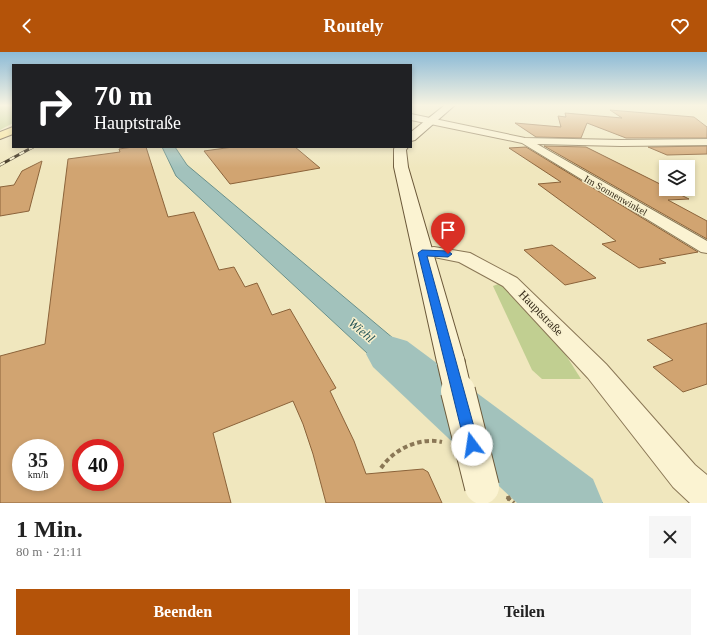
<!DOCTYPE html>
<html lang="de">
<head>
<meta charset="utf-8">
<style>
  :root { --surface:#fff; --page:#f6f6f6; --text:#222; --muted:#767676; --accent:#b45309 }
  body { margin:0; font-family:Georgia,serif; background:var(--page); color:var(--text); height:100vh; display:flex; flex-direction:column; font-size:15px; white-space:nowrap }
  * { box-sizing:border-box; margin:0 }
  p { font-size:13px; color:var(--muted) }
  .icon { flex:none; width:22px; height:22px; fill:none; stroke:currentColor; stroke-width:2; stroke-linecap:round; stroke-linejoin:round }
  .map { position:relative; height:451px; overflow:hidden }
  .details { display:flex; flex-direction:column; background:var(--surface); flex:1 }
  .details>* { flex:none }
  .hud { position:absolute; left:12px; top:12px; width:400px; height:84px; border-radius:0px; box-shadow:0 2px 6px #0003; background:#202124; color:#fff; overflow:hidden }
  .fabs { position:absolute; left:659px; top:108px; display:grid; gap:8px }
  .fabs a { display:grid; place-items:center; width:36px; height:36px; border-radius:0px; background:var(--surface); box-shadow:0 2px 6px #0003; font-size:20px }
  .speed { position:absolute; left:12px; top:387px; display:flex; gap:8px; font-size:20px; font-weight:700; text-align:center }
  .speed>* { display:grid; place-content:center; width:52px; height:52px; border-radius:50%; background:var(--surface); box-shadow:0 2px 6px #0003; line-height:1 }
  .speed small { font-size:10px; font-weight:400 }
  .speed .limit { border:6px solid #d22; background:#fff; color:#111 }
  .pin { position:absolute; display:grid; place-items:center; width:34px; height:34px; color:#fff; margin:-41px -17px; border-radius:50% 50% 50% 0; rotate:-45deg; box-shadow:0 0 4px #0007 }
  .pin .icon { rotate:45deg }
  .me { position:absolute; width:44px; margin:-22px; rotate:346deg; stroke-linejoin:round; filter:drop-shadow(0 0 3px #0008) }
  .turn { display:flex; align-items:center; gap:14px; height:84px; padding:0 16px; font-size:18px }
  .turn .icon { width:52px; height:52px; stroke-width:2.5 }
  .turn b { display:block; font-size:28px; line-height:34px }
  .round { display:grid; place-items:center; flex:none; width:42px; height:42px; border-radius:0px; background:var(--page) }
  .head { display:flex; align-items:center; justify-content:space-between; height:68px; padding:0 16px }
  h1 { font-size:24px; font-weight:700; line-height:30px }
  .action { display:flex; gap:8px; margin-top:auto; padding:8px 16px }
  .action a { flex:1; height:46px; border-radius:0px; background:var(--accent); color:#fff; font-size:16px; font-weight:700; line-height:46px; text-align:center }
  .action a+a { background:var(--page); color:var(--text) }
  header { display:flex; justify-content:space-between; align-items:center; height:52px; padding:0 16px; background:var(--accent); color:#fff; font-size:18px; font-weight:700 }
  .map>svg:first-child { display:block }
</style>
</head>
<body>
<header><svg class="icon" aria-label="back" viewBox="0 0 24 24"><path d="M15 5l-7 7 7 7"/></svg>Routely<svg class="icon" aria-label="heart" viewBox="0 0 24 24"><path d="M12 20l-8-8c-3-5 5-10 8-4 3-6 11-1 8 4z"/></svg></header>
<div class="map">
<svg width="707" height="451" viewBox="0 0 707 451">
  <rect width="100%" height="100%" fill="#f0e7be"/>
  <g fill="#c1cf91">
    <path d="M 0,53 L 13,53 L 13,71 L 0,78 Z"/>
    <path d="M 501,231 L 557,289 L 581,327 L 542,327 L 532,318 L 493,234 Z"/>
  </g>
  <g fill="#a2c2bc" stroke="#69908b">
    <path d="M 162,95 L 175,95 L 187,113 L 425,313 L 436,365 L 176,124 Z"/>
    <path d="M 492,361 L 603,451 L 537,451 L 515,431 Z"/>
  </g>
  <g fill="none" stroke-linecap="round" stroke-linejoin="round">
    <path fill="#a2c2bc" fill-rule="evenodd" d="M 390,284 L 407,289 L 593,427 L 603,451 L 517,451 L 373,315 L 366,302 L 373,289 Z"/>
  </g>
  <g fill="#d1a471" stroke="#8b633a" fill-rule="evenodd">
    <path d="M 610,58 L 694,65 L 707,75 L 707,86 L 626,86 L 587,71 L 581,86 L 536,85 L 515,71 L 561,75 L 558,64 L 566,65 L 565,61 L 622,66 Z"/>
    <path d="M 544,94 L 586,95 L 666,135 L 666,137 L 669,137 L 689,147 L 668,148 L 707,169 L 707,187 Z"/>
    <path d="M 707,94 L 707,102 L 667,103 L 648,95 Z"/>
    <path d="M 133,95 L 146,95 L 168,165 L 194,160 L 219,218 L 234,215 L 245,235 L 257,231 L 272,263 L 290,257 L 336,336 L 330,339 L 354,389 L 366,422 L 423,417 L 428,420 L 442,451 L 326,451 L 313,402 L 303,372 L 293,349 L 213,381 L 231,451 L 0,451 L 0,304 L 45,292 L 68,107 L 120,100 L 119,97 ZM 21,396 L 55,396 L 55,430 L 21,430 ZM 81,396 L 115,396 L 115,430 L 81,430 Z"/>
    <path d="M 233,95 L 295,95 L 320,116 L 230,132 L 204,99 Z"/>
    <path d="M 526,95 L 698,200 L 659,207 L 666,211 L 639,216 L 602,192 L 616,189 L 538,132 L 561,130 L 509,96 Z"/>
    <path d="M 42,109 L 29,159 L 0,164 L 0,135 L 14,133 L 22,119 Z"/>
    <path d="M 552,193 L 563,201 L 596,226 L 565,233 L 524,198 Z"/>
    <path d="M 707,271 L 707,332 L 683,340 L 653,315 L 673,308 L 647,288 Z"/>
  </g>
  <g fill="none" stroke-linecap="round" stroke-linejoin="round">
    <defs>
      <g id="street">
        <path d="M 411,62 L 525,86 L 621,88 L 707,87 L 707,93 L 621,94 L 537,92 L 707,189 L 707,201 L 701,200 L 522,91 L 411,68 Z"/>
        <path d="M 434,195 L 470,201 L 517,226 L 606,312 L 695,413 L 707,423 L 707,451 L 690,451 L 673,435 L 588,326 L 503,234 L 459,210 L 434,205 L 422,206 L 416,205 L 413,201 L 416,197 Z"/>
      </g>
      <g id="secondary">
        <path d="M 445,53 L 455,53 L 415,88 L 411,89 L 411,80 Z"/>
        <path d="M 395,95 L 408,95 L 406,98 L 408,115 L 465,310 L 461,318 L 451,321 L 441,318 L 437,310 L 394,115 L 394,97 Z"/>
      </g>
      <path id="primary" d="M 13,75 L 13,82 L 0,87 L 0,80 Z"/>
    </defs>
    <use href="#street" stroke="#8a7756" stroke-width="2"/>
    <use href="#secondary" stroke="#6b5839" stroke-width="2"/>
    <use href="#primary" stroke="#57442a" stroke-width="2"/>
    <g stroke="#8a7756" stroke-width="4" stroke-dasharray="4.5 3" stroke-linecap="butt">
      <path d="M 381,416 C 394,397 419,385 442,390"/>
      <path d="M 507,445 L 514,451"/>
    </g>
    <use href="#street" fill="#fbf3d2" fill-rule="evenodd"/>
    <use href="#secondary" fill="#fbf3d2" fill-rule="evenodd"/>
    <use href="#primary" fill="#f7e393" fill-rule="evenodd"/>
    <defs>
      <path id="rail" d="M 0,113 L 33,95"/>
    </defs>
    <use href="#rail" stroke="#382d1b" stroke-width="3"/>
    <use href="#rail" stroke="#f7f0ce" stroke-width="2" stroke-dasharray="5.5" stroke-linecap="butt"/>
    <defs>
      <path id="secondary-bridge-far1" d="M 451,310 L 458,340"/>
      <path id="secondary-bridge" d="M 458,339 L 482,435"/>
    </defs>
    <use href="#secondary-bridge-far1" stroke="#6b5839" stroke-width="29" stroke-linecap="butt"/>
    <use href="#secondary-bridge" stroke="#6b5839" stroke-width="36" stroke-linecap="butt"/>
    <path stroke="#8a7756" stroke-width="4" stroke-dasharray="4.5 3" stroke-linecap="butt" d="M 508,444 L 510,451"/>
    <use href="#secondary-bridge-far1" stroke="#fbf3d2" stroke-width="27"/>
    <use href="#secondary-bridge" stroke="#fbf3d2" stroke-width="34"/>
  </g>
  <linearGradient id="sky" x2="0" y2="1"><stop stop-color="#8cbad6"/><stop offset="0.46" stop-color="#f8f4e2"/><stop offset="1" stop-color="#f8f4e2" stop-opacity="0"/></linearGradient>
  <rect width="707" height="116" fill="url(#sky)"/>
  <path fill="#1a73e8" stroke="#114b97" d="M 422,198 L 448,199 L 452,202 L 448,205 L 427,204 L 479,393 L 477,398 L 472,400 L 467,398 L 465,393 L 418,201 Z"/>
  <g text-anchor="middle" stroke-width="3" stroke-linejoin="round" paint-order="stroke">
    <g font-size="10" fill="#382d1b" stroke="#f7f0ce">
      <text transform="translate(616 143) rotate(30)" y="4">Im Sonnenwinkel</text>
    </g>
    <g font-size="12" fill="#382d1b" stroke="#f7f0ce">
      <text transform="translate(541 261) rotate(46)" y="4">Hauptstraße</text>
    </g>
    <g font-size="13" font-style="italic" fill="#295759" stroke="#f7f0ce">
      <text transform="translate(362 278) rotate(40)" y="5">Wiehl</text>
    </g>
  </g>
</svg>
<div class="fabs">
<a><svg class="icon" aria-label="layers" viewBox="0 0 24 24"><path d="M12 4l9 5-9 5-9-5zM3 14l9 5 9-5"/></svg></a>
</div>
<div class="speed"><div>35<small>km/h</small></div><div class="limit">40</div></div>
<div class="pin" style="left:448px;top:202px;background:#d93025"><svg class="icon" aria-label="arrive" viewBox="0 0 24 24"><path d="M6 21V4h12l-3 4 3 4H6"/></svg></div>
<svg class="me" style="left:472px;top:393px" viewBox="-20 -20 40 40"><circle r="19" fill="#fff"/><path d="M0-13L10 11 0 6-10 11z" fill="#1a73e8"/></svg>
<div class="hud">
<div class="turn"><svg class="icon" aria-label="right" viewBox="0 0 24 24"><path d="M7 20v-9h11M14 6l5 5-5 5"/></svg><div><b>70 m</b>Hauptstraße</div></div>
</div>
</div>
<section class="details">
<div class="head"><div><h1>1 Min.</h1><p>80 m · 21:11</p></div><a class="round"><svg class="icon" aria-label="close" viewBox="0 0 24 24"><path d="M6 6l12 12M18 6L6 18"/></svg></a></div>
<div class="action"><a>Beenden</a><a>Teilen</a></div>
</section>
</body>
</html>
